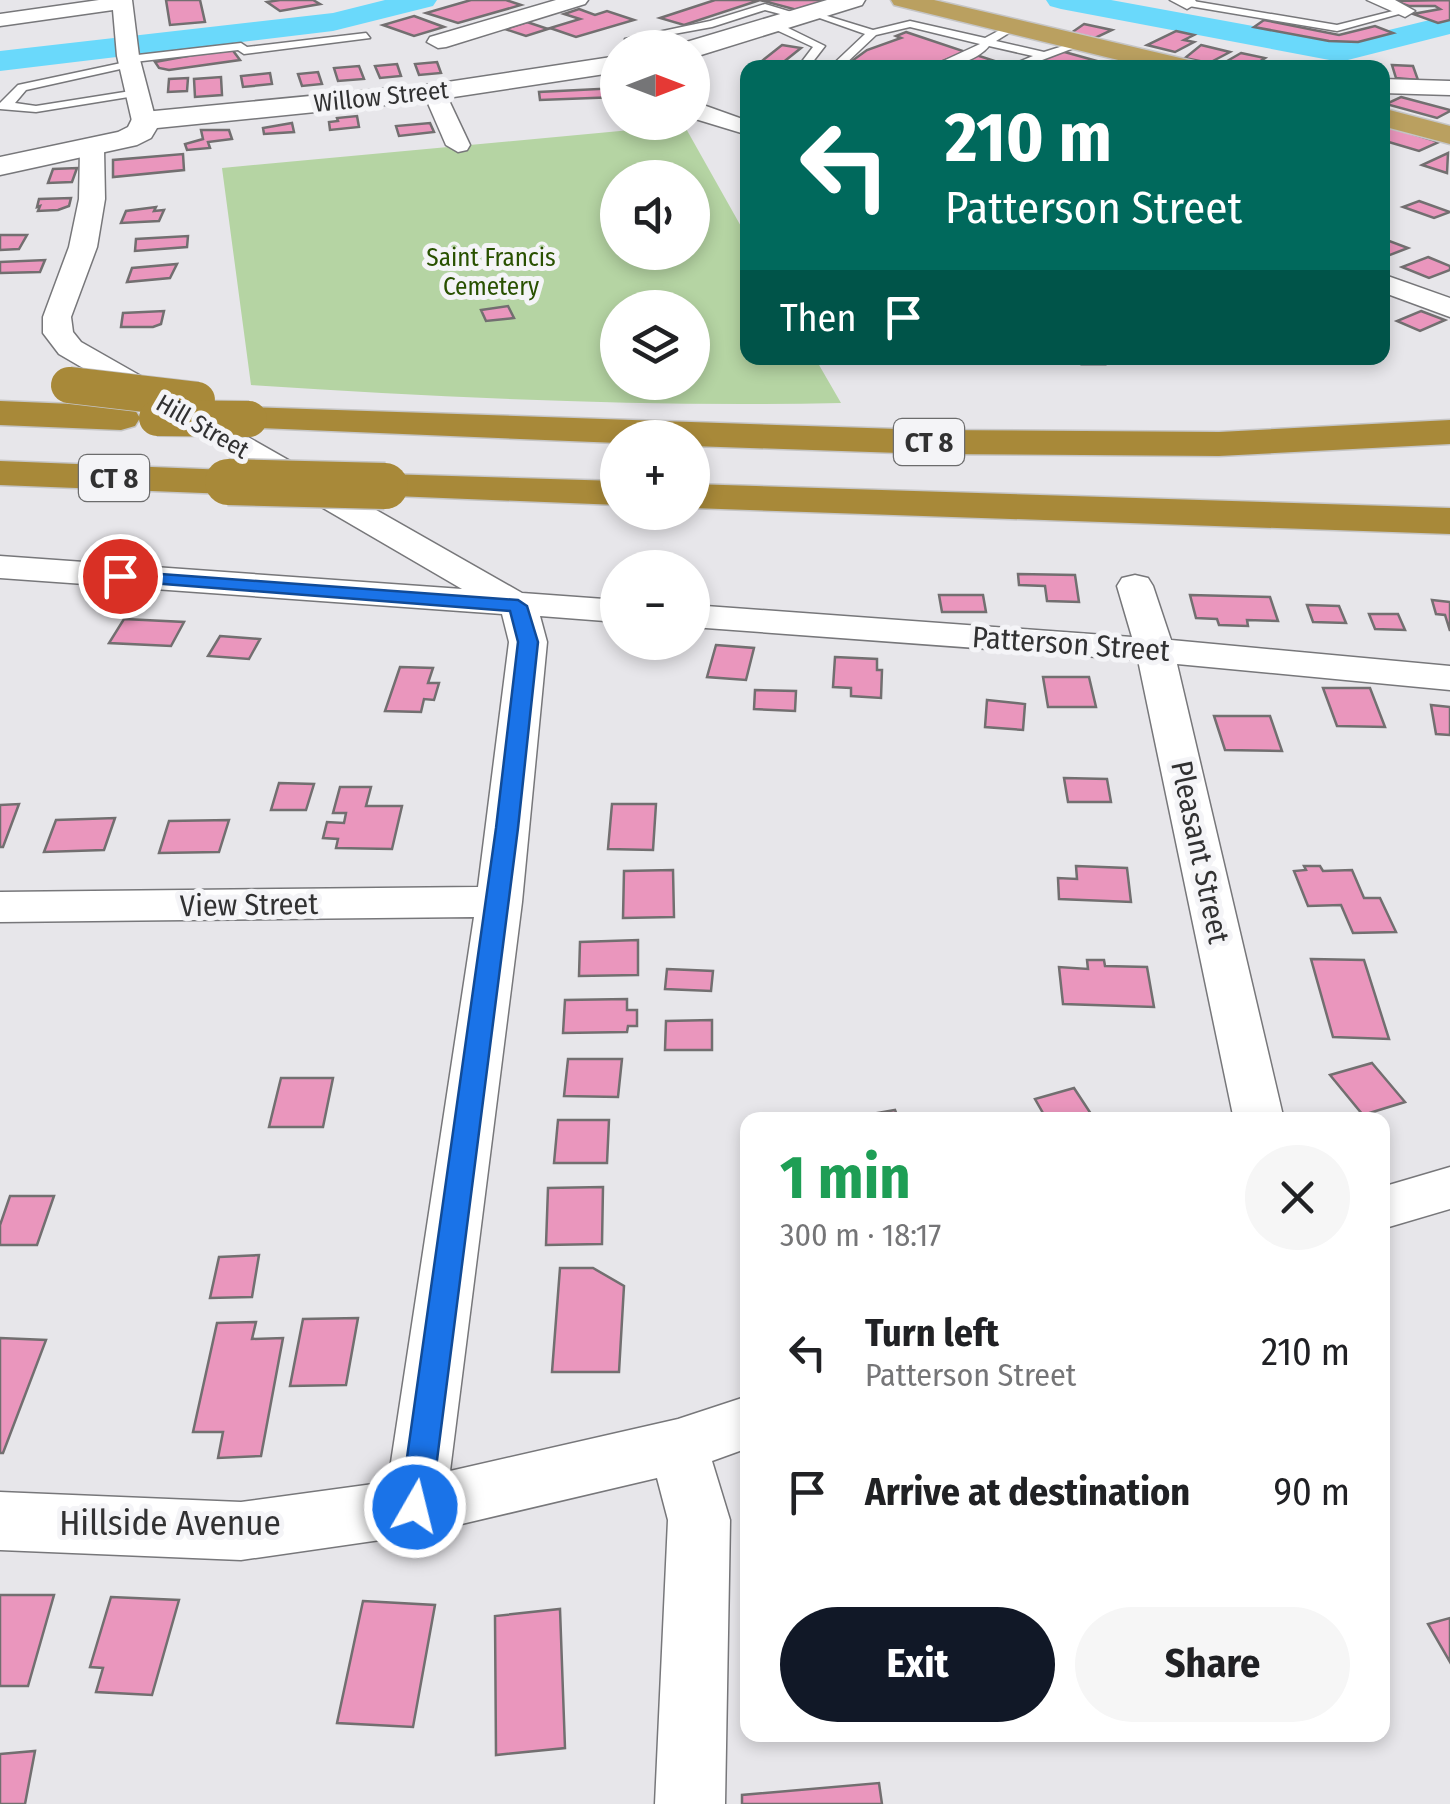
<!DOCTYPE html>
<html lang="en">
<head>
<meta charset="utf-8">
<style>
  :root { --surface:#fff; --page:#f6f6f6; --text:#202124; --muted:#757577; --accent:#111827 }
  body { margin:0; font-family:"Fira Sans Condensed",sans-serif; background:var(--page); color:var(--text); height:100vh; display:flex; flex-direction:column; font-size:38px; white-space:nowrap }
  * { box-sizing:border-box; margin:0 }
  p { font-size:32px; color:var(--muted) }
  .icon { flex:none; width:55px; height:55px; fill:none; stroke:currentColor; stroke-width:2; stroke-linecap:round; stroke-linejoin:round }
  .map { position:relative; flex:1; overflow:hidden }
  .panel { position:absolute; left:740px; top:1112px; width:650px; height:630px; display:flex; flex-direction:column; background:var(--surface); border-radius:20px; box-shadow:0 5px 15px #0003 }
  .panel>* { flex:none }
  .top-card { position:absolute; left:740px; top:60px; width:650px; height:305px; border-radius:20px; box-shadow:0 5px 15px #0003; background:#00695c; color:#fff; overflow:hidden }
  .needle { width:65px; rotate:90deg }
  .buttons { position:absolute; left:600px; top:30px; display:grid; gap:20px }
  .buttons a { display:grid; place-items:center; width:110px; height:110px; border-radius:50%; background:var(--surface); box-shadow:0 5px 15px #0003; font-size:50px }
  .pin { position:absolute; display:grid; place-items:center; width:85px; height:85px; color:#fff; margin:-42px; border:5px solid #fff; border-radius:50%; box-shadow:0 2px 10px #0007 }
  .me { position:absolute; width:110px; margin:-55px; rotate:8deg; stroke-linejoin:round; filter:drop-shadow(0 0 8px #0008) }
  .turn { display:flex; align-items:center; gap:35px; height:210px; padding:0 40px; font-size:45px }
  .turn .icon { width:130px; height:130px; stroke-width:2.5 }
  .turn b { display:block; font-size:70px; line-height:85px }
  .then { display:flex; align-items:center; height:95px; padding:0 40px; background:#0003; gap:20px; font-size:38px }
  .round { display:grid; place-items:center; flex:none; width:105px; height:105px; border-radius:52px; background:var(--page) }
  .overview { display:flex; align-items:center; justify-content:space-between; height:170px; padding:0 40px }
  h1 { font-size:60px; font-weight:700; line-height:75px; color:#1e9e55 }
  .primary-button { display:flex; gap:20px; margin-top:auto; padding:20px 40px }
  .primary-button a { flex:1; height:115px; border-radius:60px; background:var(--accent); color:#fff; font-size:40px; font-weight:700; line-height:115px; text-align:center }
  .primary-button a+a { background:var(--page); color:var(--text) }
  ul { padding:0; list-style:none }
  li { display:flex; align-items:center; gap:30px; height:140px; padding:0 40px }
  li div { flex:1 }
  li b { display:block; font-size:38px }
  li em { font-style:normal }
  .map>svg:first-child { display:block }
</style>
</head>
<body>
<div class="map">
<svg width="1450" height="1804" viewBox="0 0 1450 1804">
  <rect width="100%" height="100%" fill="#e7e6ea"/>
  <path fill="#b5d4a3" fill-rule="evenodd" d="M 684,125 L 747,237 L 748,358 L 815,358 L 841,403 C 644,407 447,398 251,385 L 222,168 ZM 618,178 L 692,178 L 692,252 L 618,252 ZM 618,308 L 692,308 L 692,382 L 618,382 Z"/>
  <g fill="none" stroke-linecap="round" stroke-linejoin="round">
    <g fill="#6ad9fb" fill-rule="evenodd">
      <path d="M 385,0 L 437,0 L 433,6 L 333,31 L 0,71 L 0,51 L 333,13 Z"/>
      <path d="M 1046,0 L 1111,0 L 1340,42 L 1450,15 L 1450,34 L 1340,62 L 1061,9 L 1050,6 Z"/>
    </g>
  </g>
  <g fill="#ea96bd" stroke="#726f70" stroke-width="2.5">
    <path d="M 166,0 L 200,0 L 205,22 L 170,25 Z"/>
    <path d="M 280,0 L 313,0 L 320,4 L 280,11 L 267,2 Z"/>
    <path d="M 471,0 L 506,0 L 521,5 L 458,23 L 426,13 Z"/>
    <path d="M 715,0 L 828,0 L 797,10 L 760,0 L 684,25 L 660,18 Z"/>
    <path d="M 1450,0 L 1450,20 L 1438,23 L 1413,14 L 1440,9 L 1435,6 L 1409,6 L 1394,1 Z"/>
    <path d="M 579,9 L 595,15 L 607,11 L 634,20 L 576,37 L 550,28 L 580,19 L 564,14 Z"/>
    <path d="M 414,16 L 444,27 L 414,36 L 383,25 Z"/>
    <path d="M 1264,20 L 1339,35 L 1375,26 L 1393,33 L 1358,42 L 1329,41 L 1254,27 Z"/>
    <path d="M 527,22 L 548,29 L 526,36 L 505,29 Z"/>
    <path d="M 1084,24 L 1112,30 L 1095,38 L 1071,33 Z"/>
    <path d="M 1176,31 L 1194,35 L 1184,40 L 1194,42 L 1175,52 L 1147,45 Z"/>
    <path d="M 906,32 L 966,52 L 925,68 L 845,66 L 867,50 L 901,38 L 896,36 Z"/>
    <path d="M 782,45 L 801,48 L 776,68 L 753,68 Z"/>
    <path d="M 1201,45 L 1230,52 L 1209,63 L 1185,58 Z"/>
    <path d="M 231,48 L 240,60 L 169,70 L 159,68 L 155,62 Z"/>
    <path d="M 1061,51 L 1097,61 L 1081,68 L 1029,64 Z"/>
    <path d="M 1241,53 L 1265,58 L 1250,68 L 1222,64 Z"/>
    <path d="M 976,55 L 995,61 L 977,68 L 944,68 Z"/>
    <path d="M 437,62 L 441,73 L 419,75 L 415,64 Z"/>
    <path d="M 397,64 L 401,76 L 380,78 L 375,66 Z"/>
    <path d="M 1392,65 L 1413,66 L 1418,80 L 1396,78 Z"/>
    <path d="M 359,66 L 364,79 L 338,81 L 334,68 Z"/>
    <path d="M 318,72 L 322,84 L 302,86 L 298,74 Z"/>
    <path d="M 270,73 L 272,84 L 243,87 L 241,76 Z"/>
    <path d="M 221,77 L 222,95 L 195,97 L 194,79 Z"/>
    <path d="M 188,78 L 187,91 L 168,92 L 169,79 Z"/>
    <path d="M 618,88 L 618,97 L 540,100 L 539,92 Z"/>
    <path d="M 1401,97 L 1450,110 L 1450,111 L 1437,118 L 1386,104 Z"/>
    <path d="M 357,116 L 359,127 L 330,130 L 329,122 L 338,121 L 337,118 Z"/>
    <path d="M 292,123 L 294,132 L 264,134 L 263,128 Z"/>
    <path d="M 430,123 L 434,132 L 399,136 L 396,126 Z"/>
    <path d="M 1390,127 L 1439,142 L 1419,151 L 1382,140 L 1382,131 Z"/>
    <path d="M 201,130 L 229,130 L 232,139 L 208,142 L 210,148 L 187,150 L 185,144 L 203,139 Z"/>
    <path d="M 1448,153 L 1447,173 L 1422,165 Z"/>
    <path d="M 183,154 L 184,170 L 113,177 L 113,160 Z"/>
    <path d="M 77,168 L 72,182 L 48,183 L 53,169 Z"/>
    <path d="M 71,198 L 69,206 L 58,210 L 38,211 L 40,206 L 37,207 L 39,199 Z"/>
    <path d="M 1419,201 L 1450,212 L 1434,218 L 1403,207 Z"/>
    <path d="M 156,207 L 154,211 L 164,210 L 159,221 L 121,223 L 126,211 Z"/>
    <path d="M 0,235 L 27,235 L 19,249 L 0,250 Z"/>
    <path d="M 188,236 L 187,247 L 135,251 L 136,239 Z"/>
    <path d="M 1382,239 L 1384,239 L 1408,248 L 1382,258 Z"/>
    <path d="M 1428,257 L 1450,266 L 1450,270 L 1429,278 L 1402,267 Z"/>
    <path d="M 45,260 L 40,272 L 0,273 L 0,262 Z"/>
    <path d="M 177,264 L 170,278 L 127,282 L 132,268 Z"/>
    <path d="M 508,306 L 514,318 L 486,321 L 481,310 Z"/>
    <path d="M 164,311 L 161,324 L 153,327 L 121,327 L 123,313 Z"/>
    <path d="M 1421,311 L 1445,320 L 1420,331 L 1397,321 Z"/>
    <path d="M 1018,574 L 1075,575 L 1079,602 L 1047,601 L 1045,586 L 1019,585 Z"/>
    <path d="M 939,595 L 983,595 L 986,612 L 942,612 Z"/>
    <path d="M 1190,595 L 1270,597 L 1278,621 L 1247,620 L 1248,626 L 1219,625 L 1217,619 L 1196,618 Z"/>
    <path d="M 1432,600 L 1450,602 L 1450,631 L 1445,615 L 1436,614 Z"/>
    <path d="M 1307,605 L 1339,606 L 1346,623 L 1313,622 Z"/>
    <path d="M 1369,614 L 1398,614 L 1405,630 L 1375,629 Z"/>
    <path d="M 124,619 L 184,622 L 171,646 L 109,643 Z"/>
    <path d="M 220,636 L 260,639 L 249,659 L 208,656 Z"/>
    <path d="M 716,645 L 754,648 L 746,680 L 707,677 Z"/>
    <path d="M 835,657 L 877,659 L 877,670 L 882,670 L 881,698 L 851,696 L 851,688 L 833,687 Z"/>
    <path d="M 400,667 L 433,668 L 428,683 L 439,683 L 434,700 L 424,699 L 421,712 L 385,711 Z"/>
    <path d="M 1043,677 L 1089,677 L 1096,707 L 1048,707 Z"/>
    <path d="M 1323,688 L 1370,688 L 1385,727 L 1337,726 Z"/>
    <path d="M 755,690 L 796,691 L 795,711 L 754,709 Z"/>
    <path d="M 987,700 L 1025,704 L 1023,730 L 985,727 Z"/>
    <path d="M 1431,705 L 1450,707 L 1450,735 L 1436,734 Z"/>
    <path d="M 1214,716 L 1270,716 L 1282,751 L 1225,750 Z"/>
    <path d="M 1064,778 L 1107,779 L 1111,802 L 1068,802 Z"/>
    <path d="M 279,783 L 314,784 L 306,810 L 271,810 Z"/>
    <path d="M 340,787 L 371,787 L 366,806 L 402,806 L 392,849 L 336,848 L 338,839 L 323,838 L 327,822 L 344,823 L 346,813 L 333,813 Z"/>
    <path d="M 19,804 L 3,847 L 0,847 L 0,805 Z"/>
    <path d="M 612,804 L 656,804 L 653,850 L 608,849 Z"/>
    <path d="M 115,818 L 104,850 L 44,852 L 56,820 Z"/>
    <path d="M 229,820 L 219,852 L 159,853 L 169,821 Z"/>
    <path d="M 1076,866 L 1127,868 L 1131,902 L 1059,899 L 1058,878 L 1077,879 Z"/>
    <path d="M 1304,866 L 1320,866 L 1323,871 L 1352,870 L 1364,898 L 1380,898 L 1396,932 L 1353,933 L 1341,905 L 1308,906 L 1294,871 L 1306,870 Z"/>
    <path d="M 673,870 L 674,917 L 623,918 L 624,871 Z"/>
    <path d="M 638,940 L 638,975 L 579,976 L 580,942 Z"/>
    <path d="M 1311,959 L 1364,960 L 1389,1039 L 1333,1037 Z"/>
    <path d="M 1087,960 L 1104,960 L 1105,966 L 1147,967 L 1154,1007 L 1063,1004 L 1059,967 L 1088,969 Z"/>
    <path d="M 667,969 L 713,971 L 711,991 L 665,989 Z"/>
    <path d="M 627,999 L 627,1010 L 637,1010 L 637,1026 L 628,1026 L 627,1032 L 563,1033 L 565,1000 Z"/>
    <path d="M 712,1020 L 712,1050 L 665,1050 L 666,1021 Z"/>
    <path d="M 568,1059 L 622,1059 L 618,1097 L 564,1096 Z"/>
    <path d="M 1372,1063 L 1405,1102 L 1363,1115 L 1330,1075 Z"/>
    <path d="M 281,1078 L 333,1078 L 323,1127 L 269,1127 Z"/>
    <path d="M 1074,1088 L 1095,1120 L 1047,1120 L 1035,1099 Z"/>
    <path d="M 895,1110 L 899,1120 L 855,1117 Z"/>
    <path d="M 558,1120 L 609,1120 L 607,1163 L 554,1163 Z"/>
    <path d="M 603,1187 L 602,1244 L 546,1245 L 548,1188 Z"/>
    <path d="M 10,1196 L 54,1196 L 37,1245 L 0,1245 L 0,1225 Z"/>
    <path d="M 259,1255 L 252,1297 L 210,1298 L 219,1257 Z"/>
    <path d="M 560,1268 L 593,1268 L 624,1286 L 619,1372 L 552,1372 Z"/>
    <path d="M 358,1318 L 346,1385 L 290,1386 L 303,1319 Z"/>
    <path d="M 256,1322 L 252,1339 L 283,1338 L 261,1456 L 218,1458 L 223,1432 L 193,1432 L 217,1323 Z"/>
    <path d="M 0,1338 L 46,1340 L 3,1453 L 0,1453 Z"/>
    <path d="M 0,1595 L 54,1595 L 28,1686 L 0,1686 Z"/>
    <path d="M 111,1597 L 179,1600 L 152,1695 L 96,1692 L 103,1668 L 90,1667 Z"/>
    <path d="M 363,1601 L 435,1605 L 413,1727 L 337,1723 Z"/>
    <path d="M 560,1609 L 565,1748 L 496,1755 L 495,1616 Z"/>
    <path d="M 1450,1618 L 1450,1662 L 1428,1624 Z"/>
    <path d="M 35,1751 L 25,1804 L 0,1804 L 0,1754 Z"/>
    <path d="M 879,1783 L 882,1804 L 742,1804 L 742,1795 Z"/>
  </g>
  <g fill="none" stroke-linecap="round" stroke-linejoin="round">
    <defs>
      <g id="service">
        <path d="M 1187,0 L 1337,25 L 1405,8 L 1410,11 L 1337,31 L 1183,5 Z"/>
        <path d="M 765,4 L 808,17 L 803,20 L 765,10 L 712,27 L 630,42 L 625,39 L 710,21 Z"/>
        <path d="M 811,11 L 873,30 L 910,21 L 985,38 L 1013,23 L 1017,28 L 996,41 L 1044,52 L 1082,40 L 1087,43 L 1021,68 L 1004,68 L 1033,56 L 989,46 C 976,62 948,68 928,68 L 980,44 L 910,27 L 876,35 L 841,68 L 829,68 L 865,34 L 811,15 Z"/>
        <path d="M 772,24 L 780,24 L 825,46 L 808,68 L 797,68 L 813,47 L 772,28 Z"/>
        <path d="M 366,33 L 370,38 L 244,54 L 238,50 L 134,62 L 134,66 L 26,90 L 15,103 L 36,106 L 137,90 L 141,95 L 36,112 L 0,109 L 0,103 L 18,85 L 126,62 L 124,59 L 129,56 L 241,43 L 247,47 Z"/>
      </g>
      <g id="minor">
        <path d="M 99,0 L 132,0 L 139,56 L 156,121 L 152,126 L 144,128 L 132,121 L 117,56 L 113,10 L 0,26 L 0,14 Z"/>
        <path d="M 556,0 L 588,0 L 585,4 L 446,47 L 438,48 L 427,42 L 430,37 Z"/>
        <path d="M 1170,0 L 1195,0 L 1197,3 L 1187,9 Z"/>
        <path d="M 1367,0 L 1395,0 L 1415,11 L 1405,17 Z"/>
        <path d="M 1382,79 L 1450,81 L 1450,95 L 1382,93 Z"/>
        <path d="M 434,85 L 445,92 L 470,145 L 467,150 L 458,152 L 446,145 L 423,92 Z"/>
        <path d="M 692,101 L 748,121 L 748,135 L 692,118 Z"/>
        <path d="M 92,142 L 104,149 L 105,199 L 97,247 L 71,317 L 73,332 L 81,342 L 522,593 L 618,600 L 618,622 L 540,616 L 547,642 L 522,902 L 450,1471 L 678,1419 L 748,1396 L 748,1448 L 712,1461 L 730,1520 L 725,1804 L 655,1804 L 668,1520 L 657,1478 L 415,1535 L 241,1560 L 0,1550 L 0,1492 L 241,1502 L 388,1482 L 474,917 L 0,922 L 0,892 L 478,887 L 509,642 L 502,614 L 0,578 L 0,556 L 462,589 L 59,354 L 43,333 L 43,317 L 69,247 L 79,199 L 80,149 Z"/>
        <path d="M 1382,274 L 1450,298 L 1450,317 L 1382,292 Z"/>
        <path d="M 1077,358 L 1110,358 L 1106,364 L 1081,364 Z"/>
        <path d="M 1135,575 L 1148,578 L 1153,586 L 1171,640 L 1450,666 L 1450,690 L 1177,664 L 1284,1120 L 1234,1120 L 1138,660 L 692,627 L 692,605 L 1132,637 L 1117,586 L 1122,578 Z"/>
        <path d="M 1450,1167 L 1450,1209 L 1382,1229 L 1382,1187 Z"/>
      </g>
      <g id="secondary">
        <path d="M 827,0 L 865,0 L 862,5 L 701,55 L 692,57 L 692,48 L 680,48 L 683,43 Z"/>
        <path d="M 618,56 L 618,72 L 434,100 L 157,128 L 151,138 L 137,145 L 0,175 L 0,157 L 118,132 L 128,127 L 134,115 L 144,112 L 434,84 Z"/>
      </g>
      <g id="trunk">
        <path d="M 891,0 L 934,0 L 1197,62 L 1200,68 L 1151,68 L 894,5 Z"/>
        <path d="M 1382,108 L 1450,126 L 1450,144 L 1382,126 Z"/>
      </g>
      <g id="motorway">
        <path d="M 0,401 L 121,406 L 135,410 L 140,418 L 135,426 L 121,430 L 0,425 Z"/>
        <path d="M 249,407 L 928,430 L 1219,432 L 1450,420 L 1450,444 L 1219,456 L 928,454 L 692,446 L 692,438 L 618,438 L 618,443 L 235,427 L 230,419 L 235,411 Z"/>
        <path d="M 0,461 L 228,470 L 242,473 L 248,482 L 242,491 L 228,494 L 0,485 Z"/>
        <path d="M 385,474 L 618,481 L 618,505 L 370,495 L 364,486 L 370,477 Z"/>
        <path d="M 692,484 L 1450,508 L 1450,534 L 692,508 Z"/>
      </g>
    </defs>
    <use href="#service" stroke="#77777a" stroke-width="3"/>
    <use href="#minor" stroke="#77777a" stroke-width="3"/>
    <use href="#secondary" stroke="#77777a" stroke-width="3"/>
    <use href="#trunk" stroke="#c5c5c6" stroke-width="3"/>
    <use href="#motorway" stroke="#c5c5c6" stroke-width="3"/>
    <use href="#service" fill="#fff" fill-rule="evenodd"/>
    <use href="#minor" fill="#fff" fill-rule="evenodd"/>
    <use href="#secondary" fill="#fff" fill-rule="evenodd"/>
    <use href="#trunk" fill="#baa060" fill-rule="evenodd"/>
    <use href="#motorway" fill="#a88939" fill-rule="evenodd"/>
    <defs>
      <g id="motorway-bridge-far1">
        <path d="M 69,385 L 197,400"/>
        <path d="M 157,418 L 249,419"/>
      </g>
      <path id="motorway-bridge" d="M 228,482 L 385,486"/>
    </defs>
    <use href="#motorway-bridge-far1" stroke="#c5c5c6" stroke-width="38" stroke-linecap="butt"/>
    <use href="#motorway-bridge" stroke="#c5c5c6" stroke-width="49" stroke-linecap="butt"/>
    <use href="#motorway-bridge-far1" stroke="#a88939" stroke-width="36"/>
    <use href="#motorway-bridge" stroke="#a88939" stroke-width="46"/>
  </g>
  <path fill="#1a73e8" stroke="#114b97" stroke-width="2.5" d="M 120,571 L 518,600 L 527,606 L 538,642 L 518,828 L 431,1507 L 426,1517 L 415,1521 L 404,1517 L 400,1507 L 496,828 L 518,642 L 510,611 L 113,580 L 110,576 Z"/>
  <g text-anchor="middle" stroke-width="10" stroke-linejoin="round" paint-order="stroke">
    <g font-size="25" fill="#313132" stroke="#f4f4f7">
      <text transform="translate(381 96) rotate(-6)" y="9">Willow Street</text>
      <text transform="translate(203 426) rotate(30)" y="9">Hill Street</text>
    </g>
    <g font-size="25" fill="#295100" stroke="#f4f4f7">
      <text x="491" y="266">Saint Francis<tspan x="491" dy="29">Cemetery</tspan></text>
    </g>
    <g fill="#f4f4f7" stroke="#6c6c6d" stroke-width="2.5">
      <rect x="894" y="419" width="70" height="46" rx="8"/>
      <rect x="79" y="455" width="70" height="46" rx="8"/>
    </g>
    <g font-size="28" font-weight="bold" fill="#313132">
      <text x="929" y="452">CT 8</text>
      <text x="114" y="488">CT 8</text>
    </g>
    <g font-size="30" fill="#313132" stroke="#f4f4f7">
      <text transform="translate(1071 644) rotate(4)" y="10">Patterson Street</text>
      <text transform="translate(1200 852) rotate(78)" y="10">Pleasant Street</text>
      <text transform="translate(249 905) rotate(-1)" y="10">View Street</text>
    </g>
    <g font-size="35" fill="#313132" stroke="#f4f4f7">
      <text x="170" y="1535">Hillside Avenue</text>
    </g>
  </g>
</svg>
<div class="buttons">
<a><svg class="needle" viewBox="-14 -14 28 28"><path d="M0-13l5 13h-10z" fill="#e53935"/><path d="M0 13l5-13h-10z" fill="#757577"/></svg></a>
<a><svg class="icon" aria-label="sound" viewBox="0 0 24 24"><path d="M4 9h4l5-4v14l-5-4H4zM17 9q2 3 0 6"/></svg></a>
<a><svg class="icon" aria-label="layers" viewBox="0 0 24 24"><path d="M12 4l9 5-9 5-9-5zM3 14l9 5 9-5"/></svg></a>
<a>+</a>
<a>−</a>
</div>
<div class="pin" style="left:120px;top:576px;background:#d93025"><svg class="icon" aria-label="arrive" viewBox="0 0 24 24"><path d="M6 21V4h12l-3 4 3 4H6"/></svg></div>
<svg class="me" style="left:415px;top:1507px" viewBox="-20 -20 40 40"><circle r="17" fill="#1a73e8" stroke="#fff" stroke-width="3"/><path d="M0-11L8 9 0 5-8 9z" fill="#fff"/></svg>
<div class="top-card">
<div class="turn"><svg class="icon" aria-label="left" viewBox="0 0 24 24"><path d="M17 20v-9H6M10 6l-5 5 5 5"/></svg><div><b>210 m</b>Patterson Street</div></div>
<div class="then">Then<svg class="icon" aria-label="arrive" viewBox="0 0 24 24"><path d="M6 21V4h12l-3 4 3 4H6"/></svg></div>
</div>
<section class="panel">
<div class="overview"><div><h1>1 min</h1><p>300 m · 18:17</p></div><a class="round"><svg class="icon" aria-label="close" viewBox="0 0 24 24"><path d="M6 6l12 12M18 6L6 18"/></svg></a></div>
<ul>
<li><svg class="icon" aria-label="left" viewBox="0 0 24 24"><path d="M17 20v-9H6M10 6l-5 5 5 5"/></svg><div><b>Turn left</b><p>Patterson Street</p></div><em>210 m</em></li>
<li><svg class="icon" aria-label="arrive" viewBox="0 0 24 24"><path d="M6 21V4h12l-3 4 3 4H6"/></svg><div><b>Arrive at destination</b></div><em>90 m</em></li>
</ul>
<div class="primary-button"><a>Exit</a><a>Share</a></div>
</section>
</div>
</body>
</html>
